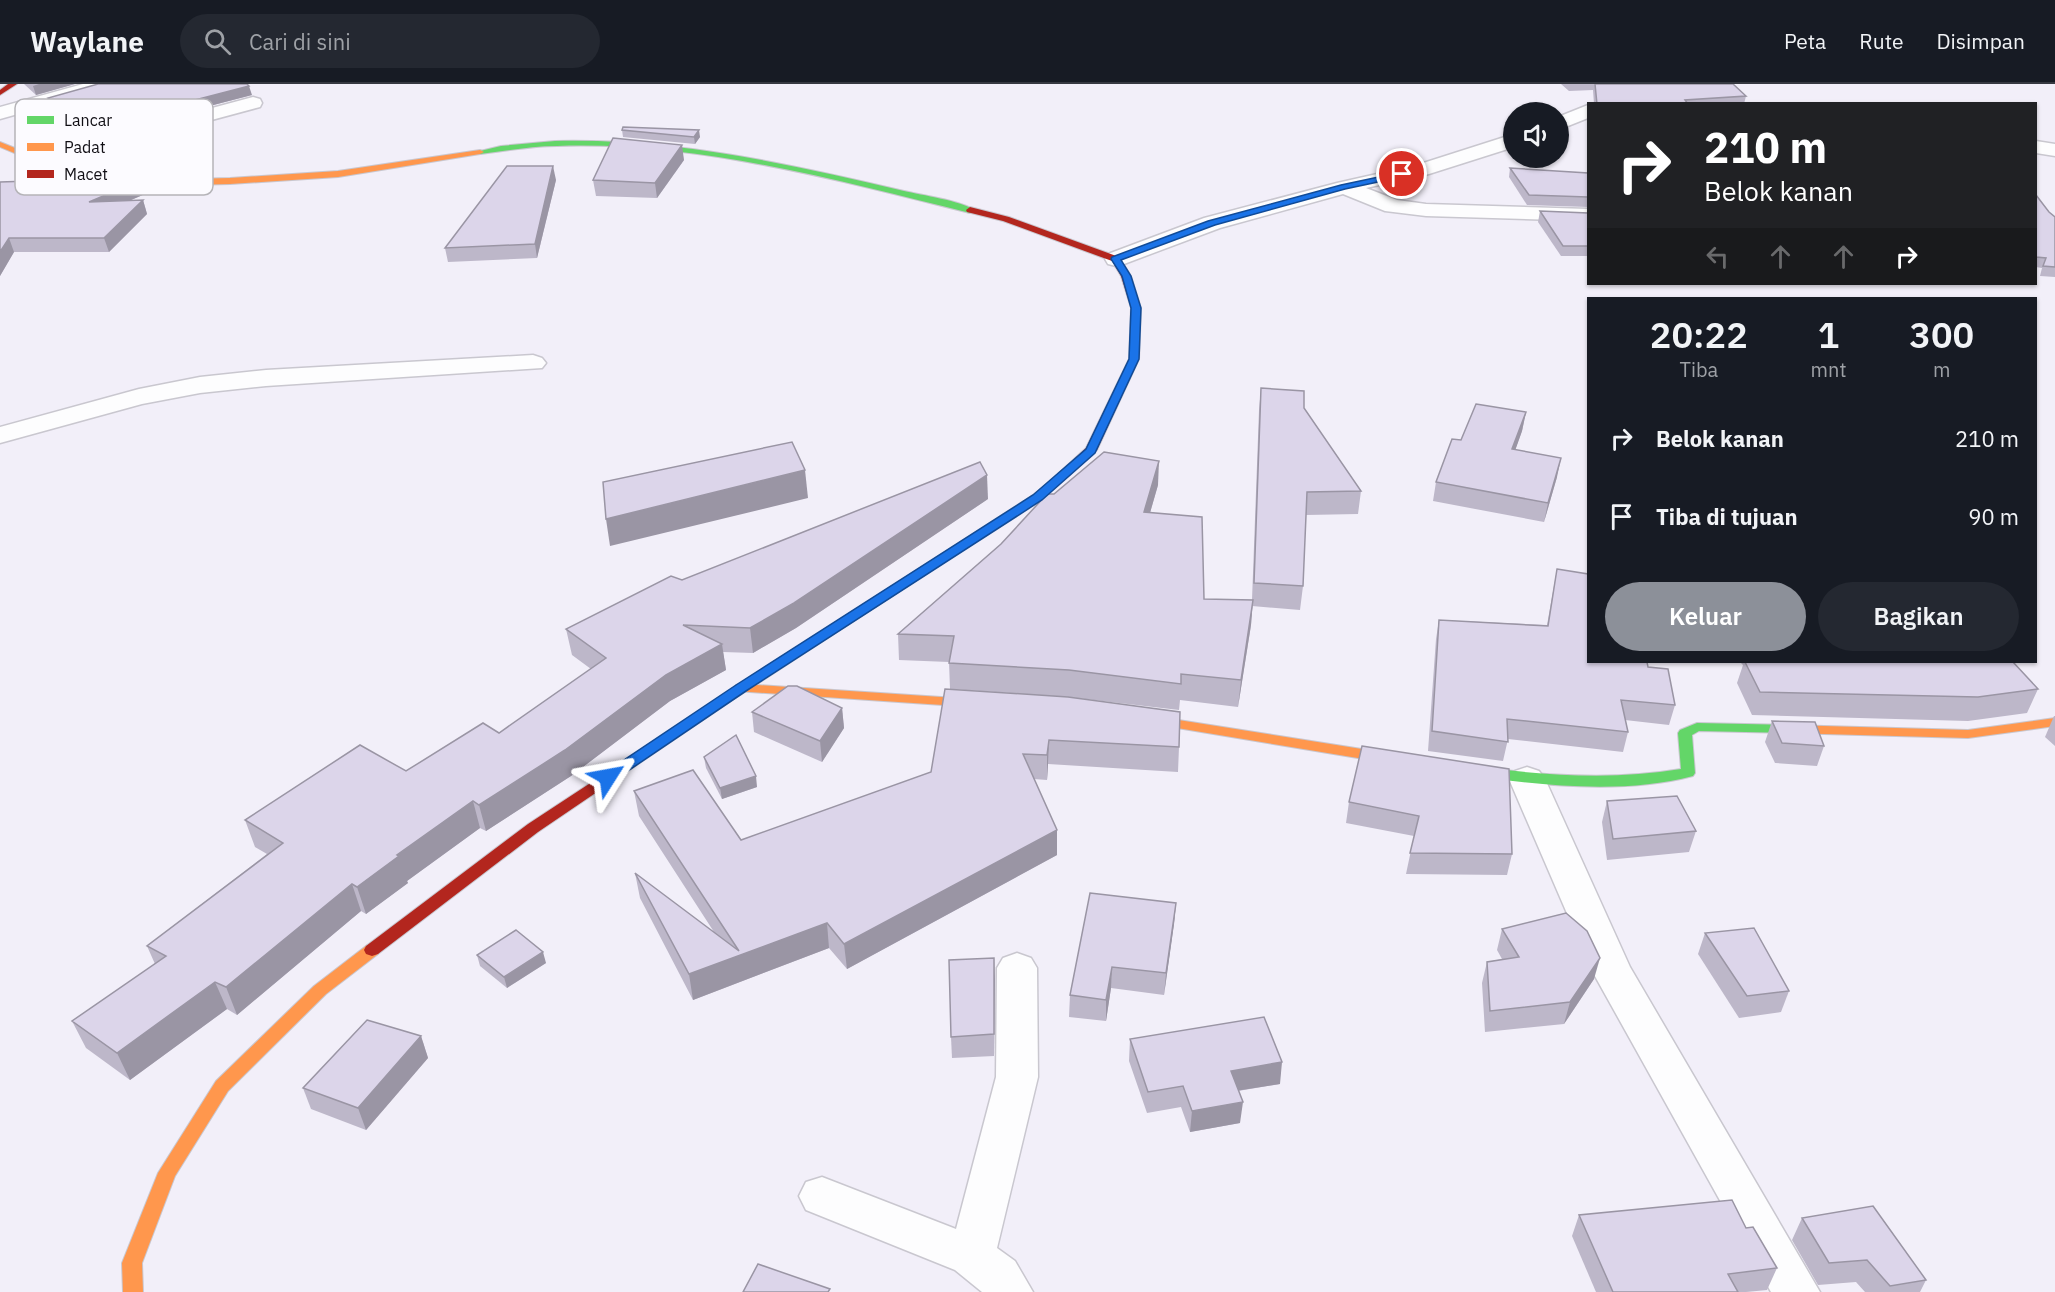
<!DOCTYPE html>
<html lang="id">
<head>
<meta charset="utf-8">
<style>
  :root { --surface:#171b24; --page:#242831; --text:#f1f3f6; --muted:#9ea1a6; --line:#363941; --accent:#8c9099 }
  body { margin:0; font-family:"IBM Plex Sans",sans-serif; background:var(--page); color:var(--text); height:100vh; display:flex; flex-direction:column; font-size:22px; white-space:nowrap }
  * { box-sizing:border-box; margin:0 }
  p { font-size:20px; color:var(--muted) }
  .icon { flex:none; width:33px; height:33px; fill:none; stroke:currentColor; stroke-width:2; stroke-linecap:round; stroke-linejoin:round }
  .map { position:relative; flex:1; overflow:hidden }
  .sheet { position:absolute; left:1587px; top:213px; width:450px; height:366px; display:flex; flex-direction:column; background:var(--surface); border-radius:0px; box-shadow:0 2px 4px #0004 }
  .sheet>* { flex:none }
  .top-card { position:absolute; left:1587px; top:18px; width:450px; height:183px; border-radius:0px; box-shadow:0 2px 4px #0004; background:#202124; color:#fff; overflow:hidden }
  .fabs { position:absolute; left:1503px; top:18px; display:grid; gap:12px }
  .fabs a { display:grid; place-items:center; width:66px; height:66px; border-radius:50%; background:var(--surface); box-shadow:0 2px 4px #0004; font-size:30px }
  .pin { position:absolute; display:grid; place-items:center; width:51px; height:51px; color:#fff; margin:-26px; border:3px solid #fff; border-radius:50%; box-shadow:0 2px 6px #0007 }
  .me { position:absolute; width:66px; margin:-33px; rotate:56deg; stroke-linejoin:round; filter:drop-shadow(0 0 4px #0008) }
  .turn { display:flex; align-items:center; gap:21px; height:126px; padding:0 18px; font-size:27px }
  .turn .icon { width:78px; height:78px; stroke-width:2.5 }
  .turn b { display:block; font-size:42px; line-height:51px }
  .lanes { display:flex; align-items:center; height:57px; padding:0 18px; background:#0003; justify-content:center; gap:30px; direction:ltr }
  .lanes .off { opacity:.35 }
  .eta { display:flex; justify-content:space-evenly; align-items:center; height:102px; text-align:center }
  .eta b { font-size:36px; font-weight:600; line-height:42px }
  .primary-button { display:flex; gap:12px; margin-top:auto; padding:12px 18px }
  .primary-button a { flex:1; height:69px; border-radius:36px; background:var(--accent); color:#fff; font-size:24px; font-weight:600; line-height:69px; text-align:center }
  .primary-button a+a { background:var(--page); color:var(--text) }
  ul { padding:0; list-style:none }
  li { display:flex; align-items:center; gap:18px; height:78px; padding:0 18px }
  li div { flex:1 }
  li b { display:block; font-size:22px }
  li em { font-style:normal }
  header { display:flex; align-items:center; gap:36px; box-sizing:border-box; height:84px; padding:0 30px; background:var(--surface); border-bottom:2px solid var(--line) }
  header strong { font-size:28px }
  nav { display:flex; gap:33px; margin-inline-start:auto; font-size:21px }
  .search { width:420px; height:54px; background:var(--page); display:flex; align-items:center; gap:15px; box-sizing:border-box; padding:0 21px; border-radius:33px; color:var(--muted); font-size:22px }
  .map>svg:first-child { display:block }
</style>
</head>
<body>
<header>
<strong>Waylane</strong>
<div class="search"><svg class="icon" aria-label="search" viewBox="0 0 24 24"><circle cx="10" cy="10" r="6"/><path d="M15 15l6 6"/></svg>Cari di sini</div>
<nav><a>Peta</a><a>Rute</a><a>Disimpan</a></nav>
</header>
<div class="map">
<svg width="2055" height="1208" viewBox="0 0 2055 1208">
  <rect width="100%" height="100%" fill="#f2eff9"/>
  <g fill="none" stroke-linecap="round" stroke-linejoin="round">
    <defs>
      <g id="street">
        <path d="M 83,0 L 113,0 L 110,4 L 0,35 L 0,23 Z"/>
        <path d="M 253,13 L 260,15 L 262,19 L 260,23 L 37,83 L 30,81 L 27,77 L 30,73 Z"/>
        <path d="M 1588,21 L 1588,34 L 1558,46 L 1558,33 Z"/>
        <path d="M 1514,50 L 1514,63 L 1429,90 L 1366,104 L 1397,116 L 1426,120 L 1588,125 L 1588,137 L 1426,132 L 1385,127 L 1343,110 L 1220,144 L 1124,180 L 1116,182 L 1108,180 L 1105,175 L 1108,170 L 1204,134 L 1337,99 L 1417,81 Z"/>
        <path d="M 2036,57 L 2055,60 L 2055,72 L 2036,69 Z"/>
        <path d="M 533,271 L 542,274 L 546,279 L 542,284 L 266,302 L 200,309 L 142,320 L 0,359 L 0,343 L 139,305 L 200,293 L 266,286 Z"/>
        <path d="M 1527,683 L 1539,687 L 1545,695 L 1630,883 L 1820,1208 L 1771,1208 L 1591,885 L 1509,695 L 1515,687 Z"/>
        <path d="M 1017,869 L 1031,874 L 1037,884 L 1038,993 L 997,1164 L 1015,1177 L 1033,1208 L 982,1208 L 955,1186 L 806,1126 L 799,1112 L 806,1098 L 822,1093 L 956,1145 L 996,993 L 997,884 L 1003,874 Z"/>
      </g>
      <g id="fast">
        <path d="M 555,57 C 673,54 790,80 904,107 C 921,111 962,117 974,126 L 970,129 C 837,96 695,57 557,62 C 531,62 506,67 480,70 L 476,68 L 501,62 Z"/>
        <path d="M 1064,387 L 1070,390 L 1068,392 L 1041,415 L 734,615 L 724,615 L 722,612 L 1033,411 Z"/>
        <path d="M 1697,639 L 1788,641 L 1795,645 L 1788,649 L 1699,647 L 1692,651 L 1695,689 L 1693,692 C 1622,711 1537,701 1466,691 L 1459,686 L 1466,681 C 1538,691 1609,697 1681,685 L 1678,649 L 1680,646 Z"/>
      </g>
      <g id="slow">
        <path d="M 0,58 L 67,85 L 106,92 L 147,96 L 230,94 L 338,87 L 480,66 L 484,68 L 480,70 L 338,93 L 230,100 L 147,102 L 106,98 L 62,89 L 0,63 Z"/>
        <path d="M 741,600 L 987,616 L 994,620 L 987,624 L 736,607 L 734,604 L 736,601 Z"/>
        <path d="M 1134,629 L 1406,672 L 1413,677 L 1406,682 L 1129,636 L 1127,633 L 1129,630 Z"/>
        <path d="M 2055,634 L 2055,642 L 1968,654 L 1788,649 L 1781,645 L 1788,641 L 1968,646 Z"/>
        <path d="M 372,860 L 378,862 L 380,866 L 378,870 L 326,910 L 228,1007 L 175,1092 L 142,1179 L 143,1208 L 123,1208 L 122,1179 L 158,1089 L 216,997 L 314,902 L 366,862 Z"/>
      </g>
      <g id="jam">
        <path d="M 8,0 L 17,0 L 0,11 L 0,6 Z"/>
        <path d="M 970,123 L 1009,133 L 1119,173 L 1131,192 L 1141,224 L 1139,275 L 1097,366 L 1068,392 L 1060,392 L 1058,390 L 1086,364 L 1129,275 L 1131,224 L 1121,192 L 1112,177 L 1003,137 L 967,128 L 966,126 Z"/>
        <path d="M 729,608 L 734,609 L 736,612 L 734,615 L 538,748 L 378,870 L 372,872 L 366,870 L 364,866 L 366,862 L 528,740 Z"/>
      </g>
    </defs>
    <use href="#street" stroke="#c9c7cf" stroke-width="3"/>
    <use href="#fast" stroke="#c9c7cf" stroke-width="2"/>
    <use href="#slow" stroke="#c9c7cf" stroke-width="2"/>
    <use href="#jam" stroke="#c9c7cf" stroke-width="2"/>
    <use href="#street" fill="#fdfdfe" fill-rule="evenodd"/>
    <use href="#fast" fill="#63d668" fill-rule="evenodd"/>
    <use href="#slow" fill="#ff974d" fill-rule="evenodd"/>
    <use href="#jam" fill="#b3261e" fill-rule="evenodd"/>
  </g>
  <g fill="#bdb7c9">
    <path d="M 24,0 L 75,0 L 36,11 Z"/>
    <path d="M 1561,0 L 1733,0 L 1746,12 L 1744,20 L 1594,20 L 1593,6 L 1569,7 Z"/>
    <path d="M 252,11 L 198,25 L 84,49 L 51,23 L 48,14 Z"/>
    <path d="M 622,46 L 700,53 L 695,60 L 623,53 Z"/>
    <path d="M 63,70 L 194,80 L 196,88 L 147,91 L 106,87 L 65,78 Z"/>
    <path d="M 684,76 L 657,114 L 596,112 L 593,96 Z"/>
    <path d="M 1510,84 L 1588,89 L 1588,123 L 1527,121 L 1509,93 Z"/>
    <path d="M 148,93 L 152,107 L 131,116 L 143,116 L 147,130 L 109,168 L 14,168 L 0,192 L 0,98 Z"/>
    <path d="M 556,96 L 537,174 L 448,178 L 445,164 Z"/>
    <path d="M 2036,111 L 2049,128 L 2055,133 L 2055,193 L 2040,192 L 2042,184 L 2036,183 Z"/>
    <path d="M 1540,127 L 1588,129 L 1588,172 L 1561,172 L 1538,138 Z"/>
    <path d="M 1261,304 L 1304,324 L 1361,407 L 1358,430 L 1306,431 L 1303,502 L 1300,526 L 1252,522 L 1251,541 L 1238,623 L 1180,616 L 1179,626 L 1068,613 L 950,605 L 949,578 L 899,576 L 898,550 L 1001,460 L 1054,410 L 1158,401 L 1150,429 L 1204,515 L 1252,516 L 1259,326 Z"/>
    <path d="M 1526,328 L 1522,347 L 1515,366 L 1557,393 L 1544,438 L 1433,417 L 1436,398 L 1461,356 Z"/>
    <path d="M 988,415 L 796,544 L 753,569 L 723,568 L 726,586 L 670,617 L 571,692 L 486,747 L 480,744 L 407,797 L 408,799 L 366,830 L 361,827 L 237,931 L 227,925 L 130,996 L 86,964 L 72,937 L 155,880 L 147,862 L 267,770 L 255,763 L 245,736 L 406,687 L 499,649 L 591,585 L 572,571 L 566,545 L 682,496 Z"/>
    <path d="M 1557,485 L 1588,578 L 1648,583 L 1675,621 L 1669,641 L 1625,636 L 1628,648 L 1623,668 L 1508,655 L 1503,677 L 1428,667 L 1436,555 L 1439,536 L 1547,541 Z"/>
    <path d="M 1740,578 L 2013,578 L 2038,605 L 2027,629 L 1968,637 L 1752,631 L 1737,599 L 1743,581 Z"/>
    <path d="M 945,605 L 1179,663 L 1178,688 L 1048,680 L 1047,696 L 1034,695 L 1057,771 L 847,885 L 829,864 L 693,916 L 640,814 L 635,789 L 714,848 L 639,732 L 634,707 L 741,756 L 931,688 Z"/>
    <path d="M 842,624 L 844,644 L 822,678 L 754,648 L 752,628 Z"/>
    <path d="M 2054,632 L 2055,632 L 2055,662 L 2045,653 Z"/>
    <path d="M 1772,637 L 1824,662 L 1817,682 L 1775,679 L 1765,658 Z"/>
    <path d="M 1362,662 L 1512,770 L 1507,791 L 1406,790 L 1414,752 L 1346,739 L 1349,718 Z"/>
    <path d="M 704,673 L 757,703 L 722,715 L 706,684 Z"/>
    <path d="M 1607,717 L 1696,747 L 1689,768 L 1607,776 L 1602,738 Z"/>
    <path d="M 1176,819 L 1174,840 L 1164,911 L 1111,904 L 1106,937 L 1069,933 L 1070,911 Z"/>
    <path d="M 1502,845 L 1594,895 L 1564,940 L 1485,948 L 1482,899 L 1487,878 L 1502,875 L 1497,866 Z"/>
    <path d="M 1705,849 L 1789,907 L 1781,928 L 1739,934 L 1698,870 Z"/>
    <path d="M 477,871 L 546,879 L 507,904 L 480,882 Z"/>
    <path d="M 994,874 L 994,972 L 952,974 L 951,953 Z"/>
    <path d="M 421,952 L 428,974 L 366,1046 L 311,1025 L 303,1004 Z"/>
    <path d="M 1130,955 L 1280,1000 L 1238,1007 L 1240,1039 L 1190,1048 L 1181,1023 L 1147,1029 L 1129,977 Z"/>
    <path d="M 1579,1131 L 1777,1184 L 1767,1206 L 1746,1208 L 1596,1208 L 1572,1152 Z"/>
    <path d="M 1802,1134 L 1926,1196 L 1920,1208 L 1865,1208 L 1856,1198 L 1818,1201 L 1792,1156 Z"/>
  </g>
  <g fill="#9a95a4">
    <path d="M 39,0 L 75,0 L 36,11 L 33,2 Z"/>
    <path d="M 249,2 L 252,11 L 198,25 L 84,49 L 81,39 Z"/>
    <path d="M 699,46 L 700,53 L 695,60 L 694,53 Z"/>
    <path d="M 682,61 L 684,76 L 657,114 L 655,99 Z"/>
    <path d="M 553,82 L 556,96 L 537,174 L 535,160 Z"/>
    <path d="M 148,93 L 152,107 L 94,132 L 89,118 Z"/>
    <path d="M 143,116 L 147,130 L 109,168 L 104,154 Z"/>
    <path d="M 9,154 L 14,168 L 0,192 L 0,168 Z"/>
    <path d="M 1526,328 L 1522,347 L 1509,384 L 1512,365 Z"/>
    <path d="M 1561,374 L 1557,393 L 1544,438 L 1548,419 Z"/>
    <path d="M 1159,377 L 1158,401 L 1143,453 L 1144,428 Z"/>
    <path d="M 805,386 L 808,414 L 610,462 L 606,435 Z"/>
    <path d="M 987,391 L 988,415 L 796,544 L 753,569 L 750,544 Z"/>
    <path d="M 1253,516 L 1251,541 L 1238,623 L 1241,596 Z"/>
    <path d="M 722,560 L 726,586 L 670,617 L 571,692 L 486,747 L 479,721 L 666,591 Z"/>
    <path d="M 842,624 L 844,644 L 822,678 L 820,657 Z"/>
    <path d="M 1049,656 L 1048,680 L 1047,696 L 1047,671 Z"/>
    <path d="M 756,692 L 757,703 L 722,715 L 720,704 Z"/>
    <path d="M 473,717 L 480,744 L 407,797 L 408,799 L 366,830 L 357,803 L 397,771 Z"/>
    <path d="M 1057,746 L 1057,771 L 847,885 L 844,860 Z"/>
    <path d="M 352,800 L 361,827 L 237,931 L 226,903 Z"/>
    <path d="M 1176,819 L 1174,840 L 1164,911 L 1166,889 Z"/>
    <path d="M 827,839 L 829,864 L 693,916 L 689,890 Z"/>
    <path d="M 543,868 L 546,879 L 507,904 L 504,893 Z"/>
    <path d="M 994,874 L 995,895 L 994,972 Z"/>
    <path d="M 1600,874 L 1594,895 L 1564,940 L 1570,918 Z"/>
    <path d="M 1112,883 L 1111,904 L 1106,937 L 1106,916 Z"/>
    <path d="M 215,898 L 227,925 L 130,996 L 117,969 Z"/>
    <path d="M 421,952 L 428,974 L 366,1046 L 358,1024 Z"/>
    <path d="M 1282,978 L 1280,1000 L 1229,1008 L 1231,987 Z"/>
    <path d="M 1243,1018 L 1240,1039 L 1190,1048 L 1192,1027 Z"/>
  </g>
  <g fill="#dcd5ea" stroke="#9a95a4" stroke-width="1.5">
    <path d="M 98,0 L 247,0 L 249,2 L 195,16 L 81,39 L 48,14 Z"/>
    <path d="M 1595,0 L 1733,0 L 1746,12 L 1685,16 L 1688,20 L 1597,20 Z"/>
    <path d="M 623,43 L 699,46 L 694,53 L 622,46 Z"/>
    <path d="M 613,54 L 682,61 L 655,99 L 593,96 Z"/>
    <path d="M 507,82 L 553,82 L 535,160 L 445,164 Z"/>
    <path d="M 1510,84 L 1588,89 L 1588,113 L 1529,111 Z"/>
    <path d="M 148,93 L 89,118 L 143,116 L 104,154 L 9,154 L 0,168 L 0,98 Z"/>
    <path d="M 2036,111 L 2049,128 L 2055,133 L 2055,183 L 2043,182 L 2046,174 L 2036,173 Z"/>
    <path d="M 1540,127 L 1588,129 L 1588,162 L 1563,162 Z"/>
    <path d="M 1261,304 L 1304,307 L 1304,324 L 1361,407 L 1307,408 L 1303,502 L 1254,499 Z"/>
    <path d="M 1476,320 L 1526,328 L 1512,365 L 1561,374 L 1548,419 L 1436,398 L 1452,355 L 1461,356 Z"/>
    <path d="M 792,358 L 805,386 L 606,435 L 603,398 Z"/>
    <path d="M 1104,368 L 1159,377 L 1144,428 L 1202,433 L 1204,515 L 1253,516 L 1241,596 L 1181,590 L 1181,600 L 1069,586 L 949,579 L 954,552 L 898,550 L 1001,460 L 1047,410 L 1054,410 Z"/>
    <path d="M 980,378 L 987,391 L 794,519 L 750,544 L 683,541 L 722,560 L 666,591 L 565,666 L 479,721 L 473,717 L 397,771 L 399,772 L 357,803 L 352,800 L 226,903 L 215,898 L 117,969 L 72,937 L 166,872 L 147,862 L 283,759 L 245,736 L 360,661 L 406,687 L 483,639 L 499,649 L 606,574 L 566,545 L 671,492 L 682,496 Z"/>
    <path d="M 1557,485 L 1588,490 L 1588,578 L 1647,578 L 1648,583 L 1668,585 L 1675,621 L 1621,616 L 1628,648 L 1507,635 L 1508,658 L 1432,647 L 1439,536 L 1548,542 Z"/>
    <path d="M 1745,578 L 2013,578 L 2038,605 L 1978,613 L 1760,608 Z"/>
    <path d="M 788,602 L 797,602 L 842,624 L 820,657 L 752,628 Z"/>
    <path d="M 945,605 L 1068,613 L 1180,628 L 1179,663 L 1049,656 L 1047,671 L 1023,670 L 1057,746 L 844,860 L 827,839 L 689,890 L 635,789 L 739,867 L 634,707 L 693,686 L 741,756 L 931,688 Z"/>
    <path d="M 1772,637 L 1815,638 L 1824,662 L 1782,659 Z"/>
    <path d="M 736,651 L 756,692 L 720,704 L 704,673 Z"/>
    <path d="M 1362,662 L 1509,685 L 1512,770 L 1410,769 L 1419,732 L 1349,718 Z"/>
    <path d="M 1677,712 L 1696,747 L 1613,755 L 1607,717 Z"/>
    <path d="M 1090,809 L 1176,819 L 1166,889 L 1112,883 L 1106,916 L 1070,911 Z"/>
    <path d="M 1566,829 L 1587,847 L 1600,874 L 1570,918 L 1490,927 L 1487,878 L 1519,873 L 1502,845 Z"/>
    <path d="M 1754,844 L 1789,907 L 1747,912 L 1705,849 Z"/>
    <path d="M 516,846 L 543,868 L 504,893 L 477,871 Z"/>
    <path d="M 994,874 L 994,950 L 951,953 L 949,876 Z"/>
    <path d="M 1264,933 L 1282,978 L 1231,987 L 1243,1018 L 1192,1027 L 1183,1002 L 1148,1008 L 1130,955 Z"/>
    <path d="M 367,936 L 421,952 L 358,1024 L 303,1004 Z"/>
    <path d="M 1732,1116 L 1746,1144 L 1753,1143 L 1777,1184 L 1728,1190 L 1738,1208 L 1613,1208 L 1579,1131 Z"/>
    <path d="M 1873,1122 L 1926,1196 L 1890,1202 L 1867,1176 L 1829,1179 L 1802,1134 Z"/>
    <path d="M 758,1180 L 830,1205 L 828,1208 L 743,1208 Z"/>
  </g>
  <path fill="#1a73e8" stroke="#114b97" stroke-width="1.5" d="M 1402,88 L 1407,90 L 1406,92 L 1345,105 L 1215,141 L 1121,176 L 1131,192 L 1141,224 L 1139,275 L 1095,369 L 1042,416 L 746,607 L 613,697 L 603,697 L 601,693 L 603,690 L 736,601 L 1033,411 L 1086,365 L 1129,275 L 1131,224 L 1122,192 L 1111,175 L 1112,173 L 1208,137 L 1341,101 Z"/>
  <rect x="15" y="15" width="198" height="96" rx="9" fill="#fcfbff" stroke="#b5b4b8" stroke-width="1.5"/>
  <rect x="27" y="32" width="27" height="8" fill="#63d668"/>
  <rect x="27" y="59" width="27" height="8" fill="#ff974d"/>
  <rect x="27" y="86" width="27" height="8" fill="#b3261e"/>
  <g font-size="16" fill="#100e14">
    <text x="64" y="42">Lancar</text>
    <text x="64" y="69">Padat</text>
    <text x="64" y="96">Macet</text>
  </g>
</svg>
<div class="fabs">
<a><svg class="icon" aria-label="sound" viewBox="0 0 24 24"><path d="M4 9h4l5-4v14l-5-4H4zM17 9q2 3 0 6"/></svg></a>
</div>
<div class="pin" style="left:1402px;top:90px;background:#d93025"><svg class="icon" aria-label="arrive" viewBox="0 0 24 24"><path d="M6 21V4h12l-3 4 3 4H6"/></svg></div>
<svg class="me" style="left:608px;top:693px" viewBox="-20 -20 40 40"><path d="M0-17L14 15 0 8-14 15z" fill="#1a73e8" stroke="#fff" stroke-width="4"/></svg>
<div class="top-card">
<div class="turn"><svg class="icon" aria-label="right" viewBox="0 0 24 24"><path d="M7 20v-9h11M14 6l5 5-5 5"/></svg><div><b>210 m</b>Belok kanan</div></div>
<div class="lanes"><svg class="icon off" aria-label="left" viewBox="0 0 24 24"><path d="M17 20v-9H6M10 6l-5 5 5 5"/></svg><svg class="icon off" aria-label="ahead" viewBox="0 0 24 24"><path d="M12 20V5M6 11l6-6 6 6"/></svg><svg class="icon off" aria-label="ahead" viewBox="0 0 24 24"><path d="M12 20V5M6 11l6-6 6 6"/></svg><svg class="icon" aria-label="right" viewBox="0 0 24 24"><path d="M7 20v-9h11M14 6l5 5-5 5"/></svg></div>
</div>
<section class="sheet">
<div class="eta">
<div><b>20:22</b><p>Tiba</p></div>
<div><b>1</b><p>mnt</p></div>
<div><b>300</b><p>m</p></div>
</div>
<ul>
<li><svg class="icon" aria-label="right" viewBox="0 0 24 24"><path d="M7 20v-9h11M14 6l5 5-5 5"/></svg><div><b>Belok kanan</b></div><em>210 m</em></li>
<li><svg class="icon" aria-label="arrive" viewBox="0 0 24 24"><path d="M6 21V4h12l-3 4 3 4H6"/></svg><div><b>Tiba di tujuan</b></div><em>90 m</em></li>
</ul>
<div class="primary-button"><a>Keluar</a><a>Bagikan</a></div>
</section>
</div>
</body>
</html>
